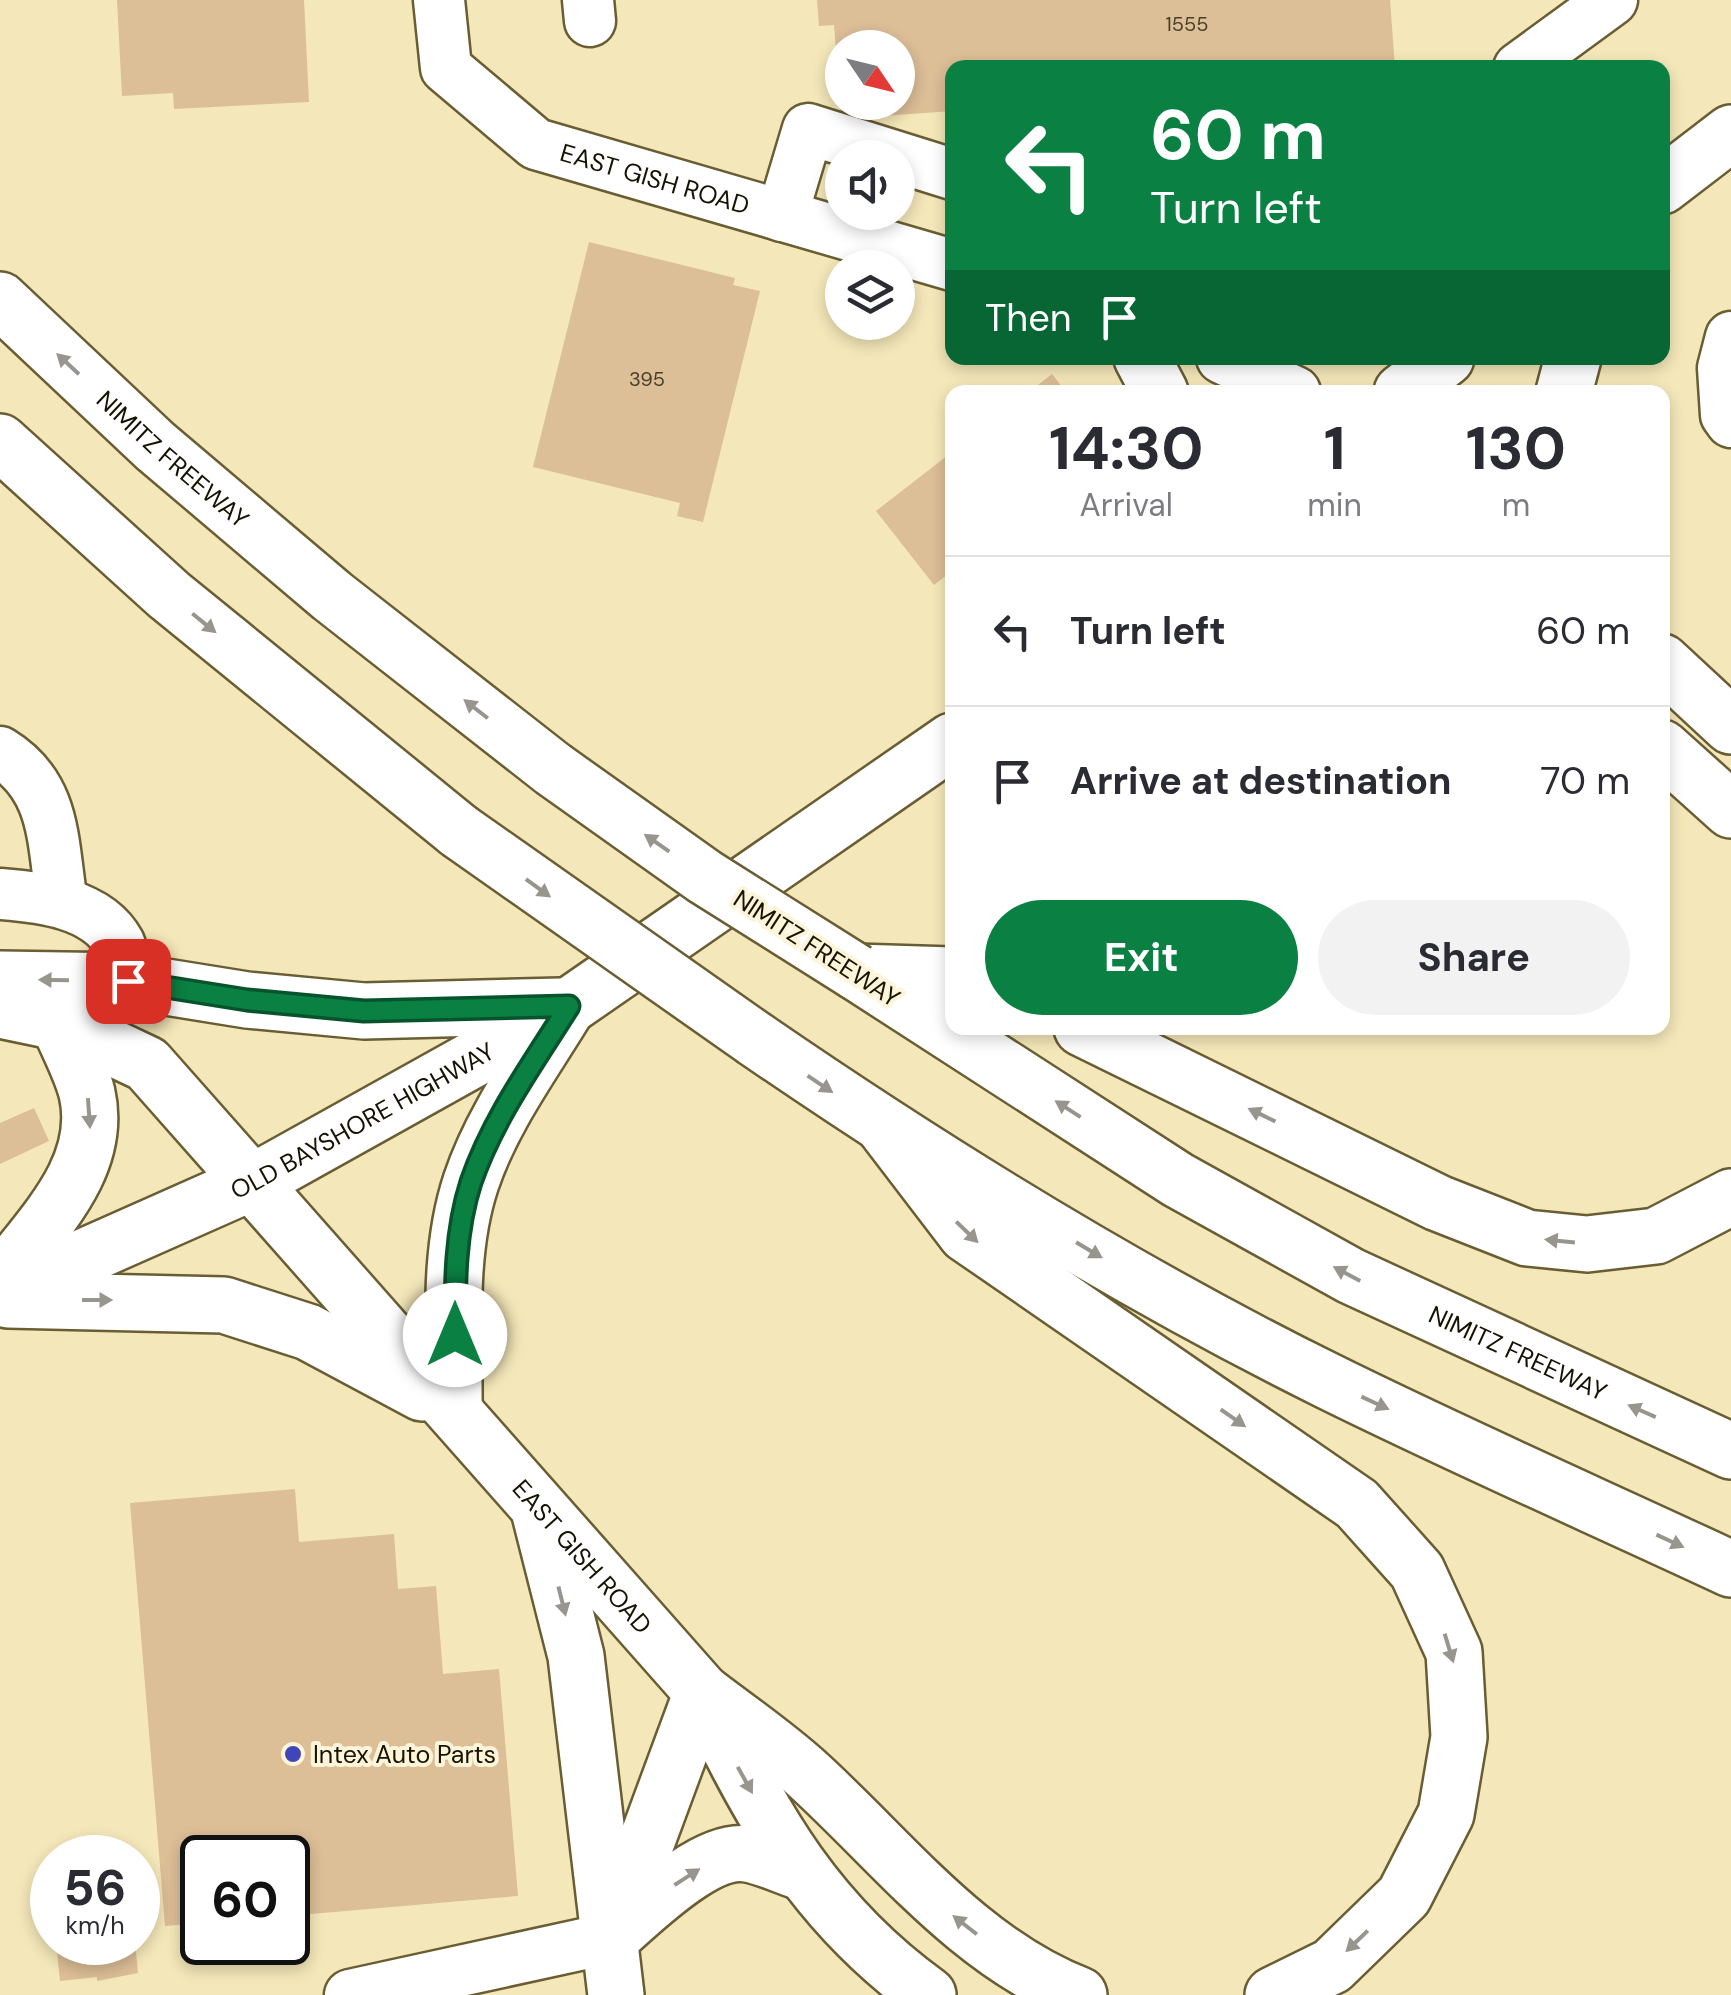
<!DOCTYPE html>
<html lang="en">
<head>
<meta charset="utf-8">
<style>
  :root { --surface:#fff; --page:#f2f2f3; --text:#2b2b33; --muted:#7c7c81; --line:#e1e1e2; --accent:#0b8043 }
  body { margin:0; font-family:"DM Sans",sans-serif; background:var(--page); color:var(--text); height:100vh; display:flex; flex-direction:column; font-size:38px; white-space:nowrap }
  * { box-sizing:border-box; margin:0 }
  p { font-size:32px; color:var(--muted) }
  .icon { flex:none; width:55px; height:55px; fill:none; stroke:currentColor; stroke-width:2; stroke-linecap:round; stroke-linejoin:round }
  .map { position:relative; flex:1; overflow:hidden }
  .sheet { position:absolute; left:945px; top:385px; width:725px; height:650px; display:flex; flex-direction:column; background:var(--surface); border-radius:20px; box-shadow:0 5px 15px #0003 }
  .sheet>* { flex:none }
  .hud { position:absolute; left:945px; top:60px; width:725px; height:305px; border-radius:20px; box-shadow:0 5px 15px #0003; background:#0b8043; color:#fff; overflow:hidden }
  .needle { width:65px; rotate:125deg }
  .controls { position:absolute; left:825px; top:30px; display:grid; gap:20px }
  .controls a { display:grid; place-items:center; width:90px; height:90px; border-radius:50%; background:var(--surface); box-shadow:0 5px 15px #0003; font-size:50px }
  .speed { position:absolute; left:30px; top:1835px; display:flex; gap:20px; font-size:50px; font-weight:700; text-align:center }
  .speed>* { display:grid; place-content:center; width:130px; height:130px; border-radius:50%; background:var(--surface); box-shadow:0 5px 15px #0003; line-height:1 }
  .speed small { font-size:25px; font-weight:400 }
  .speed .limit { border:5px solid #111; border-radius:15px; background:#fff; color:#111 }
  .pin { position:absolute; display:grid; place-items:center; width:85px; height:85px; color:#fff; margin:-42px; border-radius:20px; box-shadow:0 5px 15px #0006 }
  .me { position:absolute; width:110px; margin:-55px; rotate:0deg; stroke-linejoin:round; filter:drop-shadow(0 0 8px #0008) }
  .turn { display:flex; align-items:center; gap:35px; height:210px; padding:0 40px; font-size:45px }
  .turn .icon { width:130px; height:130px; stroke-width:2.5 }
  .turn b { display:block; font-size:70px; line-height:85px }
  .then { display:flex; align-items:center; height:95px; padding:0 40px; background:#0003; gap:20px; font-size:38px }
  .eta { display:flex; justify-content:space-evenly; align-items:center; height:170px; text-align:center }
  .eta b { font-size:60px; font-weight:700; line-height:70px }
  .cta { display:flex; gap:20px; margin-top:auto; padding:20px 40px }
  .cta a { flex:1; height:115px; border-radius:60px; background:var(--accent); color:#fff; font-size:40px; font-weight:700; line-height:115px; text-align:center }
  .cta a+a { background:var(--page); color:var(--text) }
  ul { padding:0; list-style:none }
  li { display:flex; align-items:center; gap:30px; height:150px; padding:0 40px; border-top:2px solid var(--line) }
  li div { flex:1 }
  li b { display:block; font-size:38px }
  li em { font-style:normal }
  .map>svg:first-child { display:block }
</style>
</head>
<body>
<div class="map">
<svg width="1731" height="1995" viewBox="0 0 1731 1995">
  <rect width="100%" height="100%" fill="#f4e7b9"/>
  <g fill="#dcbe97">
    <path d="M 117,0 L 304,0 L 309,102 L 174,109 L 173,93 L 122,96 Z"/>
    <path d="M 817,0 L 1390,0 L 1395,68 L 952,68 L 952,111 L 841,119 L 840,102 L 898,102 L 898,48 L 842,48 L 840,101 L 834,25 L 819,26 Z"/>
    <path d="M 589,242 L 735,278 L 733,285 L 760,291 L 703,522 L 677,516 L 680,503 L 533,467 Z"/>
    <path d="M 1052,374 L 1066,392 L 1029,392 Z"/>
    <path d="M 952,452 L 952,571 L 934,585 L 876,511 Z"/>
    <path d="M 34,1108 L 49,1141 L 0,1164 L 0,1123 Z"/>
    <path d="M 295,1489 L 299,1542 L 394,1534 L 398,1589 L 436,1586 L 443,1674 L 499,1669 L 518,1896 L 288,1916 L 288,1858 L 202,1858 L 202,1923 L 165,1926 L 130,1503 Z"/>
    <path d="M 56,1942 L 135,1942 L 138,1973 L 97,1981 L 97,1977 L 60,1981 Z"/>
  </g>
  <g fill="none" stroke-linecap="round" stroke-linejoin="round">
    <defs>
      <g id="minor">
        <path id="s1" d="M 439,0 L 446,68 L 536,144 L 952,265"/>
        <path d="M 588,0 L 590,21"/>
        <path d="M 1519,68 L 1612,0"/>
        <path d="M 782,216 L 808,129 L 952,174"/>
        <path d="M 1731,337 L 1723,368 L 1726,415 L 1731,422"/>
        <path d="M 1222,358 L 1295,392"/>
        <path d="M 0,752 C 57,787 52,842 62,902"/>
        <path d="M 0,894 C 40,897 97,903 119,943 C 124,954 126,969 129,981"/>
        <path d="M 350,1995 L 611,1938"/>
      </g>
      <g id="major">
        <path d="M 1662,186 L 1731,133"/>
        <path d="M 1142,358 L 1160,392"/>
        <path d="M 1402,392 L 1446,358"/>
        <path d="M 0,979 L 129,981 L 247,1000 L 364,1011 L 561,1006"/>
        <path id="s2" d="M 0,1010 L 58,1022 L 147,1064 L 702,1692 L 611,1938"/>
        <path d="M 0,1281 C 41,1225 104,1168 87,1093 C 81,1069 67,1044 58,1022"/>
        <path id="s3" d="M 0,1294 L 255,1181 L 569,1006 L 952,741"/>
        <path d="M 8,1300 L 224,1305 L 308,1332 L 422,1393"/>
        <path d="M 454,1410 C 455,1335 447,1254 471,1182 C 492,1119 533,1064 567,1008"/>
        <path d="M 540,1514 L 576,1656 L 616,1995"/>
      </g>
      <g id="highway">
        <path id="s4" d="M 0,300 L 155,446 L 332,596 L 553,769"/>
        <path d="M 1564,392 L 1573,358"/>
        <path d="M 0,442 L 169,595 L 459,831"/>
        <path d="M 1662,662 L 1731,726"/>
        <path d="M 1662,748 L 1731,810"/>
        <path id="s5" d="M 856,972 L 1178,1180 L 1351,1276 L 1731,1451"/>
        <path d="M 856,972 L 952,975"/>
        <path d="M 1082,1028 L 1438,1203 L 1527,1238 L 1587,1244 L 1656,1236 L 1731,1197"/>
        <path d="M 755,1039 C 937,1164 1128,1282 1326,1380 C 1459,1446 1596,1506 1731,1569"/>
        <path d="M 885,1128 L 966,1234 L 1357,1504 L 1417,1571 L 1454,1652 L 1459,1737 L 1446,1814 L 1404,1896 L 1332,1966 L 1273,1995"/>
        <path d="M 702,1692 C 737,1719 774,1744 806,1773 C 892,1851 968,1952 1079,1995"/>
        <path d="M 707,1702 C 764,1822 819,1916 928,1995"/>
        <path d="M 611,1938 C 641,1912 705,1847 747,1854 C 765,1857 783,1866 799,1871"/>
      </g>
    </defs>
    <use href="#minor" stroke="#695d33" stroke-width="55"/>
    <use href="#major" stroke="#695d33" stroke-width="60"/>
    <use href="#highway" stroke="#695d33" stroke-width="60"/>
    <use href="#minor" stroke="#fff" stroke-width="50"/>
    <use href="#major" stroke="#fff" stroke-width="55"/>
    <use href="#highway" stroke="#fff" stroke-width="55"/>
    <defs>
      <g id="highway-bridge">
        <path d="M 553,769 L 705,877 L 856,972"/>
        <path d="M 459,831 L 755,1039"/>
      </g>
    </defs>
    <use href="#highway-bridge" stroke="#695d33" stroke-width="60" stroke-linecap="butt"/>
    <use href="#highway-bridge" stroke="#fff" stroke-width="55"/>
  </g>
  <defs><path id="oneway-solid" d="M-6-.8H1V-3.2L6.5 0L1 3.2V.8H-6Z" transform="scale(2.5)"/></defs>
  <g fill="#97958e">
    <use href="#oneway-solid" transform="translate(68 364) rotate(-137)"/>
    <use href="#oneway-solid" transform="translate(204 623) rotate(39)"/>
    <use href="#oneway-solid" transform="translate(476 709) rotate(-142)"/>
    <use href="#oneway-solid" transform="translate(657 843) rotate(-145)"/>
    <use href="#oneway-solid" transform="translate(538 888) rotate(36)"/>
    <use href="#oneway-solid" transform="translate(54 980) rotate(-179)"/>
    <use href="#oneway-solid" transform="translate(820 1084) rotate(34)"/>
    <use href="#oneway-solid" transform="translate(1068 1109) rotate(-147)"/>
    <use href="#oneway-solid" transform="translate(89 1113) rotate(86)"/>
    <use href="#oneway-solid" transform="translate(1262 1115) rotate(-154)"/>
    <use href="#oneway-solid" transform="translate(967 1232) rotate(44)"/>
    <use href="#oneway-solid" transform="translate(1560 1241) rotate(-174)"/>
    <use href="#oneway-solid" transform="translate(1089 1250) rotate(31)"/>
    <use href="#oneway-solid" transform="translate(1347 1274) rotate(-152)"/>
    <use href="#oneway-solid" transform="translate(97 1300)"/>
    <use href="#oneway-solid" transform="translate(1375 1403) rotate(25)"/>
    <use href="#oneway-solid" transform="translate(1642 1411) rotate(-156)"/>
    <use href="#oneway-solid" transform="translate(1233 1418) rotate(35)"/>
    <use href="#oneway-solid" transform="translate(1670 1541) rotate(25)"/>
    <use href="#oneway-solid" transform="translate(562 1601) rotate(76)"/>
    <use href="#oneway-solid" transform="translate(1449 1648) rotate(73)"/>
    <use href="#oneway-solid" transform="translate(745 1780) rotate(61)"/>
    <use href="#oneway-solid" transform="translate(687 1877) rotate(-33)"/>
    <use href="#oneway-solid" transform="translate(965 1925) rotate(-142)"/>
    <use href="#oneway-solid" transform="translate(1357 1941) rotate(136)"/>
  </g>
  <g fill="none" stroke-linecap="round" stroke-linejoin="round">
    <defs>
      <path id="route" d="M 128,981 L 247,1000 L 364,1011 L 569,1006 C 534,1062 493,1118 471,1182 C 455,1231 455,1284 455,1335"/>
    </defs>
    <use href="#route" stroke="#07532c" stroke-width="25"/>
    <use href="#route" stroke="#0b8043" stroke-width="18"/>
  </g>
  <circle fill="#3e46ba" stroke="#fcf5d9" stroke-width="4" cx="293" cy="1754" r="10"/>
  <g text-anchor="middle" stroke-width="8" stroke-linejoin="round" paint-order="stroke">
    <g font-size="20" fill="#483e28">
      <text x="1187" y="31">1555</text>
      <text x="647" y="386">395</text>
    </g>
    <g font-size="25" fill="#171303" stroke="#fcf5d9">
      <text dy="9" stroke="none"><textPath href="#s1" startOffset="310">EAST GISH ROAD</textPath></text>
      <text dy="9" stroke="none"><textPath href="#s4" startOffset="235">NIMITZ FREEWAY</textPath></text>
      <text transform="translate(817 948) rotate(33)" y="9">NIMITZ FREEWAY</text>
      <text dy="9" stroke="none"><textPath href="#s3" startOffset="402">OLD BAYSHORE HIGHWAY</textPath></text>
      <text dy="9" stroke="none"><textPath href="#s5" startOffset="765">NIMITZ FREEWAY</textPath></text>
      <text dy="9" stroke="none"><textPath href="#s2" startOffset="815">EAST GISH ROAD</textPath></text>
    </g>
    <g font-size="25" fill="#171303" stroke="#fcf5d9" text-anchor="start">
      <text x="313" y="1763">Intex Auto Parts</text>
    </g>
  </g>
</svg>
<div class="controls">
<a><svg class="needle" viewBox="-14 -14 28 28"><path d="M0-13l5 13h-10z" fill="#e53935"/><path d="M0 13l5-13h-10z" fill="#7c7c81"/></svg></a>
<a><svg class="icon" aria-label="sound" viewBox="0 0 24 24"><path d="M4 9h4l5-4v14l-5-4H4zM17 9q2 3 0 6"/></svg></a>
<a><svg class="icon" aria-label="layers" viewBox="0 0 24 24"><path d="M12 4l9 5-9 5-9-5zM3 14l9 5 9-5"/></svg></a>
</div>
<div class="speed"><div>56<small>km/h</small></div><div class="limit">60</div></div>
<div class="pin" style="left:128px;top:981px;background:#d93025"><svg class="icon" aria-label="arrive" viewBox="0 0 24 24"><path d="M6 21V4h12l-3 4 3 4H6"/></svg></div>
<svg class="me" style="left:455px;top:1335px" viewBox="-20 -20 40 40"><circle r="19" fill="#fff"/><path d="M0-13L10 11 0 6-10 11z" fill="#0b8043"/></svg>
<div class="hud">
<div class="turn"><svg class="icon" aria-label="left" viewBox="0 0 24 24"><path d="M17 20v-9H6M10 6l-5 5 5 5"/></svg><div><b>60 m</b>Turn left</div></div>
<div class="then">Then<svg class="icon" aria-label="arrive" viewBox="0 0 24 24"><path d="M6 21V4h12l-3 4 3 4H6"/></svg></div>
</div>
<section class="sheet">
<div class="eta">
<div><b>14:30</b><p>Arrival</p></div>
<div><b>1</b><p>min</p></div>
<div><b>130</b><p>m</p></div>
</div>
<ul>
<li><svg class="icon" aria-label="left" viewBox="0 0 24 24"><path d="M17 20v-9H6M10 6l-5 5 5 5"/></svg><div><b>Turn left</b></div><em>60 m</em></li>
<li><svg class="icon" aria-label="arrive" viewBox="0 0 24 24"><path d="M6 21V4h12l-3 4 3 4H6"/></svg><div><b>Arrive at destination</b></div><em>70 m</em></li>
</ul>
<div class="cta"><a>Exit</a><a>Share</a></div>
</section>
</div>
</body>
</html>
